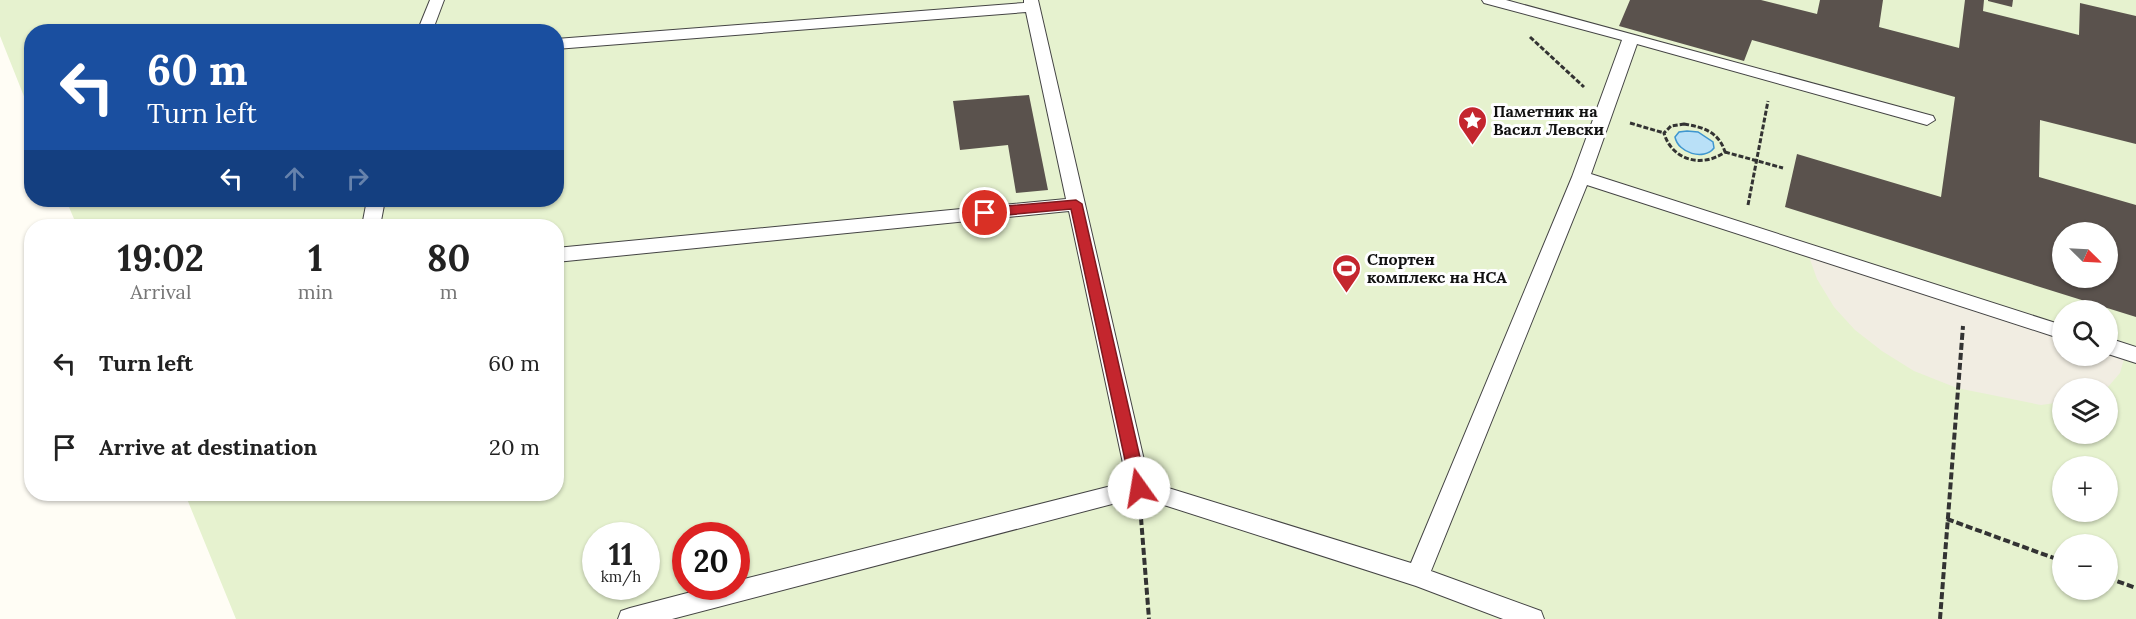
<!DOCTYPE html>
<html lang="en">
<head>
<meta charset="utf-8">
<style>
  :root { --surface:#fff; --page:#f6f6f6; --text:#222; --muted:#767676 }
  body { margin:0; font-family:Lora,serif; background:var(--page); color:var(--text); height:100vh; display:flex; flex-direction:column; font-size:22px; white-space:nowrap }
  * { box-sizing:border-box; margin:0 }
  p { font-size:20px; color:var(--muted) }
  .icon { flex:none; width:33px; height:33px; fill:none; stroke:currentColor; stroke-width:2; stroke-linecap:round; stroke-linejoin:round }
  .map { position:relative; flex:1; overflow:hidden }
  .panel { position:absolute; left:24px; top:219px; width:540px; height:282px; display:flex; flex-direction:column; background:var(--surface); border-radius:24px; box-shadow:0 2px 4px #0004 }
  .panel>* { flex:none }
  .hud { position:absolute; left:24px; top:24px; width:540px; height:183px; border-radius:24px; box-shadow:0 2px 4px #0004; background:#1a4fa0; color:#fff; overflow:hidden }
  .needle { width:39px; rotate:114deg }
  .controls { position:absolute; left:2052px; top:222px; display:grid; gap:12px }
  .controls a { display:grid; place-items:center; width:66px; height:66px; border-radius:50%; background:var(--surface); box-shadow:0 2px 4px #0004; font-size:30px }
  .speed { position:absolute; left:582px; top:522px; display:flex; gap:12px; font-size:30px; font-weight:700; text-align:center }
  .speed>* { display:grid; place-content:center; width:78px; height:78px; border-radius:50%; background:var(--surface); box-shadow:0 2px 4px #0004; line-height:1 }
  .speed small { font-size:15px; font-weight:400 }
  .speed .limit { border:9px solid #d22; background:#fff; color:#111 }
  .pin { position:absolute; display:grid; place-items:center; width:51px; height:51px; color:#fff; margin:-26px; border:3px solid #fff; border-radius:50%; box-shadow:0 2px 6px #0007 }
  .me { position:absolute; width:66px; margin:-33px; rotate:347deg; stroke-linejoin:round; filter:drop-shadow(0 0 4px #0008) }
  .turn { display:flex; align-items:center; gap:21px; height:126px; padding:0 24px; font-size:27px }
  .turn .icon { width:78px; height:78px; stroke-width:2.5 }
  .turn b { display:block; font-size:42px; line-height:51px }
  .lanes { display:flex; align-items:center; height:57px; padding:0 24px; background:#0003; justify-content:center; gap:30px; direction:ltr }
  .lanes .off { opacity:.35 }
  .eta { display:flex; justify-content:space-evenly; align-items:center; height:102px; text-align:center }
  .eta b { font-size:36px; font-weight:700; line-height:42px }
  ul { padding:0; list-style:none }
  li { display:flex; align-items:center; gap:18px; height:84px; padding:0 24px }
  li div { flex:1 }
  li b { display:block; font-size:22px }
  li em { font-style:normal }
  .map>svg:first-child { display:block }
</style>
</head>
<body>
<div class="map">
<svg width="2136" height="619" viewBox="0 0 2136 619">
  <rect width="100%" height="100%" fill="#fffdf5"/>
  <path fill="#e6f2cf" fill-rule="evenodd" d="M 0,0 L 2136,0 L 2136,619 L 236,619 L 185,494 L 556,494 L 556,226 L 77,226 L 66,200 L 556,200 L 556,32 L 32,32 L 31,114 L 0,36 ZM 2062,232 L 2108,232 L 2108,278 L 2062,278 ZM 2062,310 L 2108,310 L 2108,356 L 2062,356 ZM 2062,388 L 2108,388 L 2108,434 L 2062,434 ZM 2062,466 L 2108,466 L 2108,512 L 2062,512 ZM 596,536 L 646,536 L 646,586 L 596,586 ZM 686,536 L 736,536 L 736,586 L 686,586 ZM 2062,544 L 2108,544 L 2108,590 L 2062,590 Z"/>
  <path fill="#f1ede2" d="M 1807,251 L 2062,332 L 2062,356 L 2108,356 L 2108,346 L 2126,352 L 2120,373 L 2107,388 L 2062,388 L 2062,402 L 2041,405 L 1957,388 L 1914,371 L 1882,351 L 1855,330 L 1834,307 L 1817,279 Z"/>
  <path fill="#b9e0f7" stroke="#3f96cf" stroke-width="1.5" d="M 1687,131 L 1698,132 L 1713,142 L 1714,148 C 1704,161 1678,153 1675,137 L 1679,132 Z"/>
  <g fill="#5a524d" fill-rule="evenodd">
    <path d="M 1630,0 L 1761,0 L 1817,14 L 1820,0 L 1883,0 L 1879,27 L 1959,48 L 1965,0 L 1984,0 L 1983,11 L 2079,35 L 2080,3 L 2136,16 L 2136,144 L 2040,120 L 2039,177 L 2136,205 L 2136,317 L 1785,207 L 1797,154 L 1941,197 L 1955,97 L 1752,40 L 1744,61 L 1619,26 ZM 2062,232 L 2108,232 L 2108,278 L 2062,278 Z"/>
    <path d="M 1988,0 L 2013,0 L 2012,7 L 1988,1 Z"/>
    <path d="M 1029,95 L 1048,190 L 1016,193 L 1008,145 L 960,150 L 953,101 Z"/>
  </g>
  <g fill="none" stroke-linecap="round" stroke-linejoin="round">
    <defs>
      <g id="service">
        <path d="M 430,0 L 444,0 L 432,32 L 417,32 Z"/>
        <path d="M 1024,0 L 1038,0 L 1149,482 L 1411,563 L 1572,177 L 1622,40 L 1484,3 L 1482,0 L 1506,0 L 1933,116 L 1935,120 L 1927,125 L 1637,44 L 1591,174 L 2062,325 L 2062,339 L 1587,185 L 1431,571 L 1541,611 L 1544,619 L 1503,619 L 1416,586 L 1139,497 L 672,619 L 618,619 L 621,611 L 630,608 L 714,586 L 736,586 L 736,581 L 1127,482 L 1069,211 L 556,262 L 556,248 L 1066,199 L 1026,12 L 556,49 L 556,39 L 1024,3 Z"/>
        <path d="M 367,200 L 385,200 L 380,226 L 362,226 Z"/>
        <path d="M 2108,338 L 2136,347 L 2136,363 L 2108,354 Z"/>
      </g>
    </defs>
    <use href="#service" stroke="#444" stroke-width="2"/>
    <g stroke="#333" stroke-width="3" stroke-dasharray="5 2" stroke-linecap="butt">
      <path d="M 1530,37 L 1584,87"/>
      <path d="M 1630,123 L 1664,133"/>
      <path d="M 1684,124 C 1703,127 1719,132 1725,152 C 1703,168 1672,161 1664,133 L 1671,126 Z"/>
      <path d="M 1725,152 L 1783,168"/>
      <path d="M 1748,205 L 1768,101"/>
    </g>
    <g stroke="#333" stroke-width="4" stroke-dasharray="7 3" stroke-linecap="butt">
      <path d="M 1141,518 L 1149,619"/>
      <path d="M 1947,519 L 2062,561"/>
      <path d="M 2108,578 L 2136,588"/>
      <path d="M 1940,619 L 1963,326"/>
    </g>
    <use href="#service" fill="#fff" fill-rule="evenodd"/>
  </g>
  <path fill="#c4262e" stroke="#7f191e" stroke-width="1.5" d="M 1076,200 L 1082,204 L 1147,488 L 1139,495 L 1131,488 L 1071,209 L 985,217 L 979,213 L 985,208 Z"/>
  <defs>
    <symbol id="sight-pin" viewBox="-11 -11 22 30"><path d="M0 17L-7.5 6A9.5 9.5 0 1 1 7.5 6Z" fill="#c4262e" stroke="#fff"/><path d="M0-6L1.8-2.2L6-1.7L2.9 1.2L3.7 5.4L0 3.3L-3.7 5.4L-2.9 1.2L-6-1.7L-1.8-2.2Z" fill="#fff"/></symbol>
    <symbol id="stadium-pin" viewBox="-11 -11 22 30"><path d="M0 17L-7.5 6A9.5 9.5 0 1 1 7.5 6Z" fill="#c4262e" stroke="#fff"/><path d="M0-5a6.5 5 0 1 0 0 10a6.5 5 0 1 0 0-10ZM-3.5-1.8h7v3.6h-7Z" fill="#fff"/></symbol>
  </defs>
  <g fill-rule="evenodd">
    <use href="#sight-pin" x="1456" y="104" width="33" height="45"/>
    <use href="#stadium-pin" x="1330" y="252" width="33" height="45"/>
  </g>
  <g text-anchor="middle" stroke-width="6" stroke-linejoin="round" paint-order="stroke">
    <g font-size="16" font-weight="bold" fill="#111" stroke="#fff" text-anchor="start">
      <text x="1493" y="117">Паметник на<tspan x="1493" dy="18">Васил Левски</tspan></text>
      <text x="1367" y="265">Спортен<tspan x="1367" dy="18">комплекс на НСА</tspan></text>
    </g>
  </g>
</svg>
<div class="controls">
<a><svg class="needle" viewBox="-14 -14 28 28"><path d="M0-13l5 13h-10z" fill="#e53935"/><path d="M0 13l5-13h-10z" fill="#767676"/></svg></a>
<a><svg class="icon" aria-label="search" viewBox="0 0 24 24"><circle cx="10" cy="10" r="6"/><path d="M15 15l6 6"/></svg></a>
<a><svg class="icon" aria-label="layers" viewBox="0 0 24 24"><path d="M12 4l9 5-9 5-9-5zM3 14l9 5 9-5"/></svg></a>
<a>+</a>
<a>−</a>
</div>
<div class="speed"><div>11<small>km/h</small></div><div class="limit">20</div></div>
<div class="pin" style="left:985px;top:213px;background:#d93025"><svg class="icon" aria-label="arrive" viewBox="0 0 24 24"><path d="M6 21V4h12l-3 4 3 4H6"/></svg></div>
<svg class="me" style="left:1139px;top:488px" viewBox="-20 -20 40 40"><circle r="19" fill="#fff"/><path d="M0-13L10 11 0 6-10 11z" fill="#c4262e"/></svg>
<div class="hud">
<div class="turn"><svg class="icon" aria-label="left" viewBox="0 0 24 24"><path d="M17 20v-9H6M10 6l-5 5 5 5"/></svg><div><b>60 m</b>Turn left</div></div>
<div class="lanes"><svg class="icon" aria-label="left" viewBox="0 0 24 24"><path d="M17 20v-9H6M10 6l-5 5 5 5"/></svg><svg class="icon off" aria-label="ahead" viewBox="0 0 24 24"><path d="M12 20V5M6 11l6-6 6 6"/></svg><svg class="icon off" aria-label="right" viewBox="0 0 24 24"><path d="M7 20v-9h11M14 6l5 5-5 5"/></svg></div>
</div>
<section class="panel">
<div class="eta">
<div><b>19:02</b><p>Arrival</p></div>
<div><b>1</b><p>min</p></div>
<div><b>80</b><p>m</p></div>
</div>
<ul>
<li><svg class="icon" aria-label="left" viewBox="0 0 24 24"><path d="M17 20v-9H6M10 6l-5 5 5 5"/></svg><div><b>Turn left</b></div><em>60 m</em></li>
<li><svg class="icon" aria-label="arrive" viewBox="0 0 24 24"><path d="M6 21V4h12l-3 4 3 4H6"/></svg><div><b>Arrive at destination</b></div><em>20 m</em></li>
</ul>
</section>
</div>
</body>
</html>
